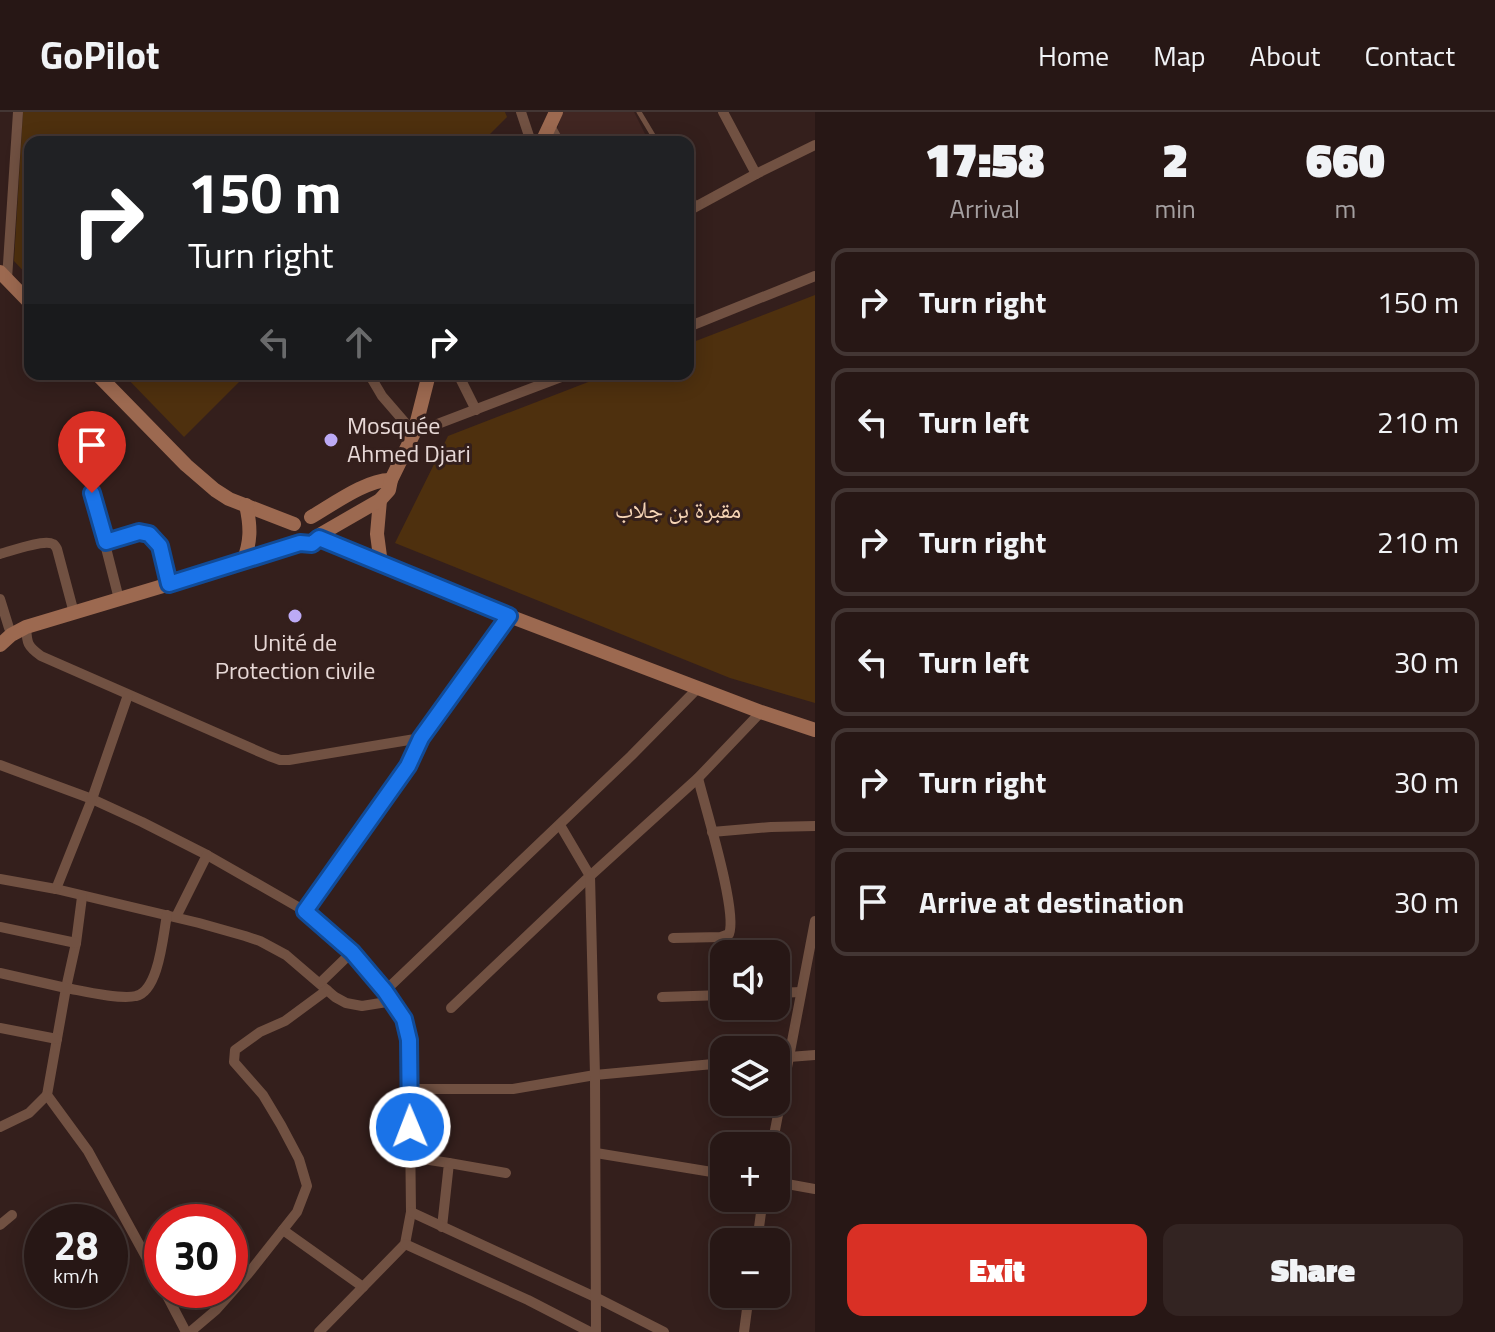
<!DOCTYPE html>
<html lang="en">
<head>
<meta charset="utf-8">
<style>
  :root { --surface:#271715; --page:#332422; --text:#f1f3f6; --muted:#a49fa0; --line:#433634; --accent:#d93025 }
  body { margin:0; font-family:"Titillium Web","Noto Naskh Arabic",sans-serif; background:var(--page); color:var(--text); height:100vh; display:flex; flex-direction:column; font-size:30px; white-space:nowrap }
  * { box-sizing:border-box; margin:0 }
  p { font-size:26px; color:var(--muted) }
  .icon { flex:none; width:44px; height:44px; fill:none; stroke:currentColor; stroke-width:2; stroke-linecap:round; stroke-linejoin:round }
  .map { position:relative; flex:1; overflow:hidden }
  .side { display:flex; flex-direction:column; background:var(--surface); width:680px }
  .side>* { flex:none }
  .hud { position:absolute; left:24px; top:24px; width:670px; height:244px; border-radius:16px; box-shadow:0 4px 20px #0003,0 0 0 2px var(--line); background:#202124; color:#fff; overflow:hidden }
  .controls { position:absolute; left:710px; top:828px; display:grid; gap:16px }
  .controls a { display:grid; place-items:center; width:80px; height:80px; border-radius:16px; background:var(--surface); box-shadow:0 4px 20px #0003,0 0 0 2px var(--line); font-size:40px }
  .speed { position:absolute; left:24px; top:1092px; display:flex; gap:16px; font-size:40px; font-weight:700; text-align:center }
  .speed>* { display:grid; place-content:center; width:104px; height:104px; border-radius:50%; background:var(--surface); box-shadow:0 4px 20px #0003,0 0 0 2px var(--line); line-height:1 }
  .speed small { font-size:20px; font-weight:400 }
  .speed .limit { border:12px solid #d22; background:#fff; color:#111 }
  .pin { position:absolute; display:grid; place-items:center; width:68px; height:68px; color:#fff; margin:-82px -34px; border-radius:50% 50% 50% 0; rotate:-45deg; box-shadow:0 0 8px #0007 }
  .pin .icon { rotate:45deg }
  .me { position:absolute; width:88px; margin:-44px; rotate:359deg; stroke-linejoin:round; filter:drop-shadow(0 0 6px #0008) }
  .turn { display:flex; align-items:center; gap:28px; height:168px; padding:0 32px; font-size:36px }
  .turn .icon { width:104px; height:104px; stroke-width:2.5 }
  .turn b { display:block; font-size:56px; line-height:68px }
  .lanes { display:flex; align-items:center; height:76px; padding:0 32px; background:#0003; justify-content:center; gap:40px; direction:ltr }
  .lanes .off { opacity:.35 }
  .eta { display:flex; justify-content:space-evenly; align-items:center; height:136px; text-align:center }
  .eta b { font-size:48px; font-weight:800; line-height:56px }
  .primary-button { display:flex; gap:16px; margin-top:auto; padding:16px 32px }
  .primary-button a { flex:1; height:92px; border-radius:16px; background:var(--accent); color:#fff; font-size:32px; font-weight:800; line-height:92px; text-align:center }
  .primary-button a+a { background:var(--page); color:var(--text) }
  ul { padding:0; list-style:none }
  li { display:flex; align-items:center; gap:24px; height:108px; margin:0 16px 12px; padding:0 16px; border:4px solid var(--line); border-radius:16px }
  li div { flex:1 }
  li b { display:block; font-size:30px }
  li em { font-style:normal }
  header { display:flex; align-items:center; gap:48px; box-sizing:border-box; height:112px; padding:0 40px; background:var(--surface); border-bottom:2px solid var(--line) }
  header strong { font-size:38px }
  nav { display:flex; gap:44px; margin-inline-start:auto; font-size:28px }
  main { display:flex; flex:1; min-height:0 }
  .map>svg:first-child { display:block }
</style>
</head>
<body>
<header>
<strong>GoPilot</strong>
<nav><a>Home</a><a>Map</a><a>About</a><a>Contact</a></nav>
</header>
<main>
<div class="map">
<svg width="815" height="1220" viewBox="0 0 815 1220">
  <rect width="100%" height="100%" fill="#341f1c"/>
  <path fill="#412622" d="M 563,0 L 634,0 L 649,30 L 564,30 L 557,17 Z"/>
  <g fill="#4e300e">
    <path d="M 23,0 L 505,0 L 507,5 L 482,30 L 30,30 L 30,166 L 14,149 Z"/>
    <path d="M 815,183 L 815,591 L 730,566 L 395,431 L 448,324 L 609,262 L 688,262 L 688,232 Z"/>
    <path d="M 123,262 L 247,262 L 184,325 Z"/>
  </g>
  <g fill="none" stroke-linecap="round" stroke-linejoin="round">
    <g stroke="#715142" stroke-width="5">
      <path d="M 639,0 L 657,30"/>
      <path d="M 688,79 L 697,94"/>
    </g>
    <g stroke="#715142" stroke-width="10">
      <path d="M 521,0 L 531,30"/>
      <path d="M 723,0 L 756,62"/>
      <path d="M 550,14 L 559,30"/>
      <path d="M 688,99 L 756,62 L 815,33"/>
      <path d="M 7,167 L 18,0"/>
      <path d="M 688,215 L 815,164"/>
      <path d="M 369,262 L 382,284 L 414,321 L 569,262"/>
      <path d="M 458,262 L 476,298"/>
      <path d="M 92,381 L 119,487"/>
      <path d="M 106,430 L 139,420 L 149,422 L 160,434 L 169,472"/>
      <path d="M 0,442 C 11,439 44,427 53,432 C 55,433 56,435 57,437 L 74,501"/>
      <path d="M 0,487 L 9,516"/>
      <path d="M 26,515 C 27,531 27,534 41,544 L 269,644 L 280,648 L 289,648 L 421,626 L 509,504"/>
      <path d="M 0,653 L 92,687 L 142,710 L 207,743 L 305,799 L 352,840 L 385,879 L 404,907 L 409,928 L 411,1100 L 405,1132 L 319,1220"/>
      <path d="M 712,720 L 771,715 L 815,714"/>
      <path d="M 0,767 L 56,777 L 199,811 L 245,824 L 260,829 L 286,843 L 335,885 L 346,891 L 362,894 L 393,889"/>
      <path d="M 56,777 L 92,687 L 128,583"/>
      <path d="M 82,785 L 76,831 L 66,876 C 83,879 120,888 136,884 C 159,879 163,823 167,803"/>
      <path d="M 305,799 L 408,654 L 421,626"/>
      <path d="M 176,805 L 207,743"/>
      <path d="M 0,815 L 76,831"/>
      <path d="M 673,826 L 721,825 L 729,822 C 738,800 705,695 698,666"/>
      <path d="M 0,861 L 66,876 L 47,983 L 88,1039 L 162,1174"/>
      <path d="M 320,871 L 352,840"/>
      <path d="M 385,879 L 631,644 L 698,576"/>
      <path d="M 776,881 L 801,880"/>
      <path d="M 662,885 L 724,883"/>
      <path d="M 451,896 L 590,764 L 560,713"/>
      <path d="M 0,916 L 57,927"/>
      <path d="M 776,946 L 815,943"/>
      <path d="M 410,977 L 513,977 L 595,963 L 724,951"/>
      <path d="M 0,1015 L 29,1001 L 47,983"/>
      <path d="M 772,1034 L 815,809"/>
      <path d="M 596,1041 L 724,1062"/>
      <path d="M 410,1045 L 449,1051 L 442,1115"/>
      <path d="M 449,1051 L 506,1061"/>
      <path d="M 776,1070 L 815,1077"/>
      <path d="M 411,1100 L 595,1185 L 664,1220"/>
      <path d="M 0,1113 L 12,1103"/>
      <path d="M 283,1118 L 363,1175"/>
      <path d="M 757,1130 L 763,1086"/>
      <path d="M 405,1132 L 528,1188 L 590,1220"/>
      <path d="M 164,1178 L 186,1220"/>
      <path d="M 190,1220 L 216,1198 L 248,1162 L 297,1100 L 307,1074 L 299,1047 L 281,1013 L 263,983 L 234,950 L 235,938 L 260,920 L 285,909 L 327,878"/>
      <path d="M 596,1220 L 595,963 L 590,764 L 698,666 L 761,600"/>
      <path d="M 744,1220 L 749,1182"/>
    </g>
    <g stroke="#9c6950" stroke-width="14">
      <path d="M 542,30 L 556,0"/>
      <path d="M 0,160 L 30,191"/>
      <path d="M 97,262 L 186,353 L 215,378 L 229,387 L 294,412"/>
      <path d="M 380,388 L 377,422 L 381,452"/>
      <path d="M 311,405 C 332,393 367,367 391,368"/>
      <path d="M 321,422 L 380,388 L 389,378 L 391,368 L 414,321 L 429,262"/>
      <path d="M 319,426 L 509,504 L 761,600 L 815,618"/>
      <path d="M 243,450 C 251,430 251,415 246,393"/>
      <path d="M 0,533 L 11,523 L 26,515 L 243,450 L 300,431"/>
    </g>
  </g>
  <g fill="none" stroke-linecap="round" stroke-linejoin="round">
    <defs>
      <path id="route" d="M 92,381 L 106,430 L 139,420 L 149,422 L 160,434 L 169,472 L 300,431 L 312,432 L 319,426 L 509,504 L 421,626 L 408,654 L 305,799 L 352,840 L 385,879 L 404,907 L 409,928 L 410,1015"/>
    </defs>
    <use href="#route" stroke="#114b97" stroke-width="20"/>
    <use href="#route" stroke="#1a73e8" stroke-width="14"/>
  </g>
  <g fill="#bcaaf5" stroke="#341f1c" stroke-width="3">
    <circle cx="331" cy="328" r="8"/>
    <circle cx="295" cy="504" r="8"/>
  </g>
  <g text-anchor="middle" stroke-width="6" stroke-linejoin="round" paint-order="stroke">
    <g font-size="24" fill="#e7d8d6" stroke="#341f1c" text-anchor="start">
      <text x="347" y="322">Mosquée<tspan x="347" dy="28">Ahmed Djari</tspan></text>
      <text x="295" y="539" text-anchor="middle">Unité de<tspan x="295" dy="28">Protection civile</tspan></text>
    </g>
    <g font-size="24" fill="#f6d4b5" stroke="#341f1c">
      <text x="678" y="406">مقبرة بن جلاب</text>
    </g>
  </g>
</svg>
<div class="controls">
<a><svg class="icon" aria-label="sound" viewBox="0 0 24 24"><path d="M4 9h4l5-4v14l-5-4H4zM17 9q2 3 0 6"/></svg></a>
<a><svg class="icon" aria-label="layers" viewBox="0 0 24 24"><path d="M12 4l9 5-9 5-9-5zM3 14l9 5 9-5"/></svg></a>
<a>+</a>
<a>−</a>
</div>
<div class="speed"><div>28<small>km/h</small></div><div class="limit">30</div></div>
<div class="pin" style="left:92px;top:381px;background:#d93025"><svg class="icon" aria-label="arrive" viewBox="0 0 24 24"><path d="M6 21V4h12l-3 4 3 4H6"/></svg></div>
<svg class="me" style="left:410px;top:1015px" viewBox="-20 -20 40 40"><circle r="17" fill="#1a73e8" stroke="#fff" stroke-width="3"/><path d="M0-11L8 9 0 5-8 9z" fill="#fff"/></svg>
<div class="hud">
<div class="turn"><svg class="icon" aria-label="right" viewBox="0 0 24 24"><path d="M7 20v-9h11M14 6l5 5-5 5"/></svg><div><b>150 m</b>Turn right</div></div>
<div class="lanes"><svg class="icon off" aria-label="left" viewBox="0 0 24 24"><path d="M17 20v-9H6M10 6l-5 5 5 5"/></svg><svg class="icon off" aria-label="ahead" viewBox="0 0 24 24"><path d="M12 20V5M6 11l6-6 6 6"/></svg><svg class="icon" aria-label="right" viewBox="0 0 24 24"><path d="M7 20v-9h11M14 6l5 5-5 5"/></svg></div>
</div>
</div>
<section class="side">
<div class="eta">
<div><b>17:58</b><p>Arrival</p></div>
<div><b>2</b><p>min</p></div>
<div><b>660</b><p>m</p></div>
</div>
<ul>
<li><svg class="icon" aria-label="right" viewBox="0 0 24 24"><path d="M7 20v-9h11M14 6l5 5-5 5"/></svg><div><b>Turn right</b></div><em>150 m</em></li>
<li><svg class="icon" aria-label="left" viewBox="0 0 24 24"><path d="M17 20v-9H6M10 6l-5 5 5 5"/></svg><div><b>Turn left</b></div><em>210 m</em></li>
<li><svg class="icon" aria-label="right" viewBox="0 0 24 24"><path d="M7 20v-9h11M14 6l5 5-5 5"/></svg><div><b>Turn right</b></div><em>210 m</em></li>
<li><svg class="icon" aria-label="left" viewBox="0 0 24 24"><path d="M17 20v-9H6M10 6l-5 5 5 5"/></svg><div><b>Turn left</b></div><em>30 m</em></li>
<li><svg class="icon" aria-label="right" viewBox="0 0 24 24"><path d="M7 20v-9h11M14 6l5 5-5 5"/></svg><div><b>Turn right</b></div><em>30 m</em></li>
<li><svg class="icon" aria-label="arrive" viewBox="0 0 24 24"><path d="M6 21V4h12l-3 4 3 4H6"/></svg><div><b>Arrive at destination</b></div><em>30 m</em></li>
</ul>
<div class="primary-button"><a>Exit</a><a>Share</a></div>
</section>
</main>
</body>
</html>
